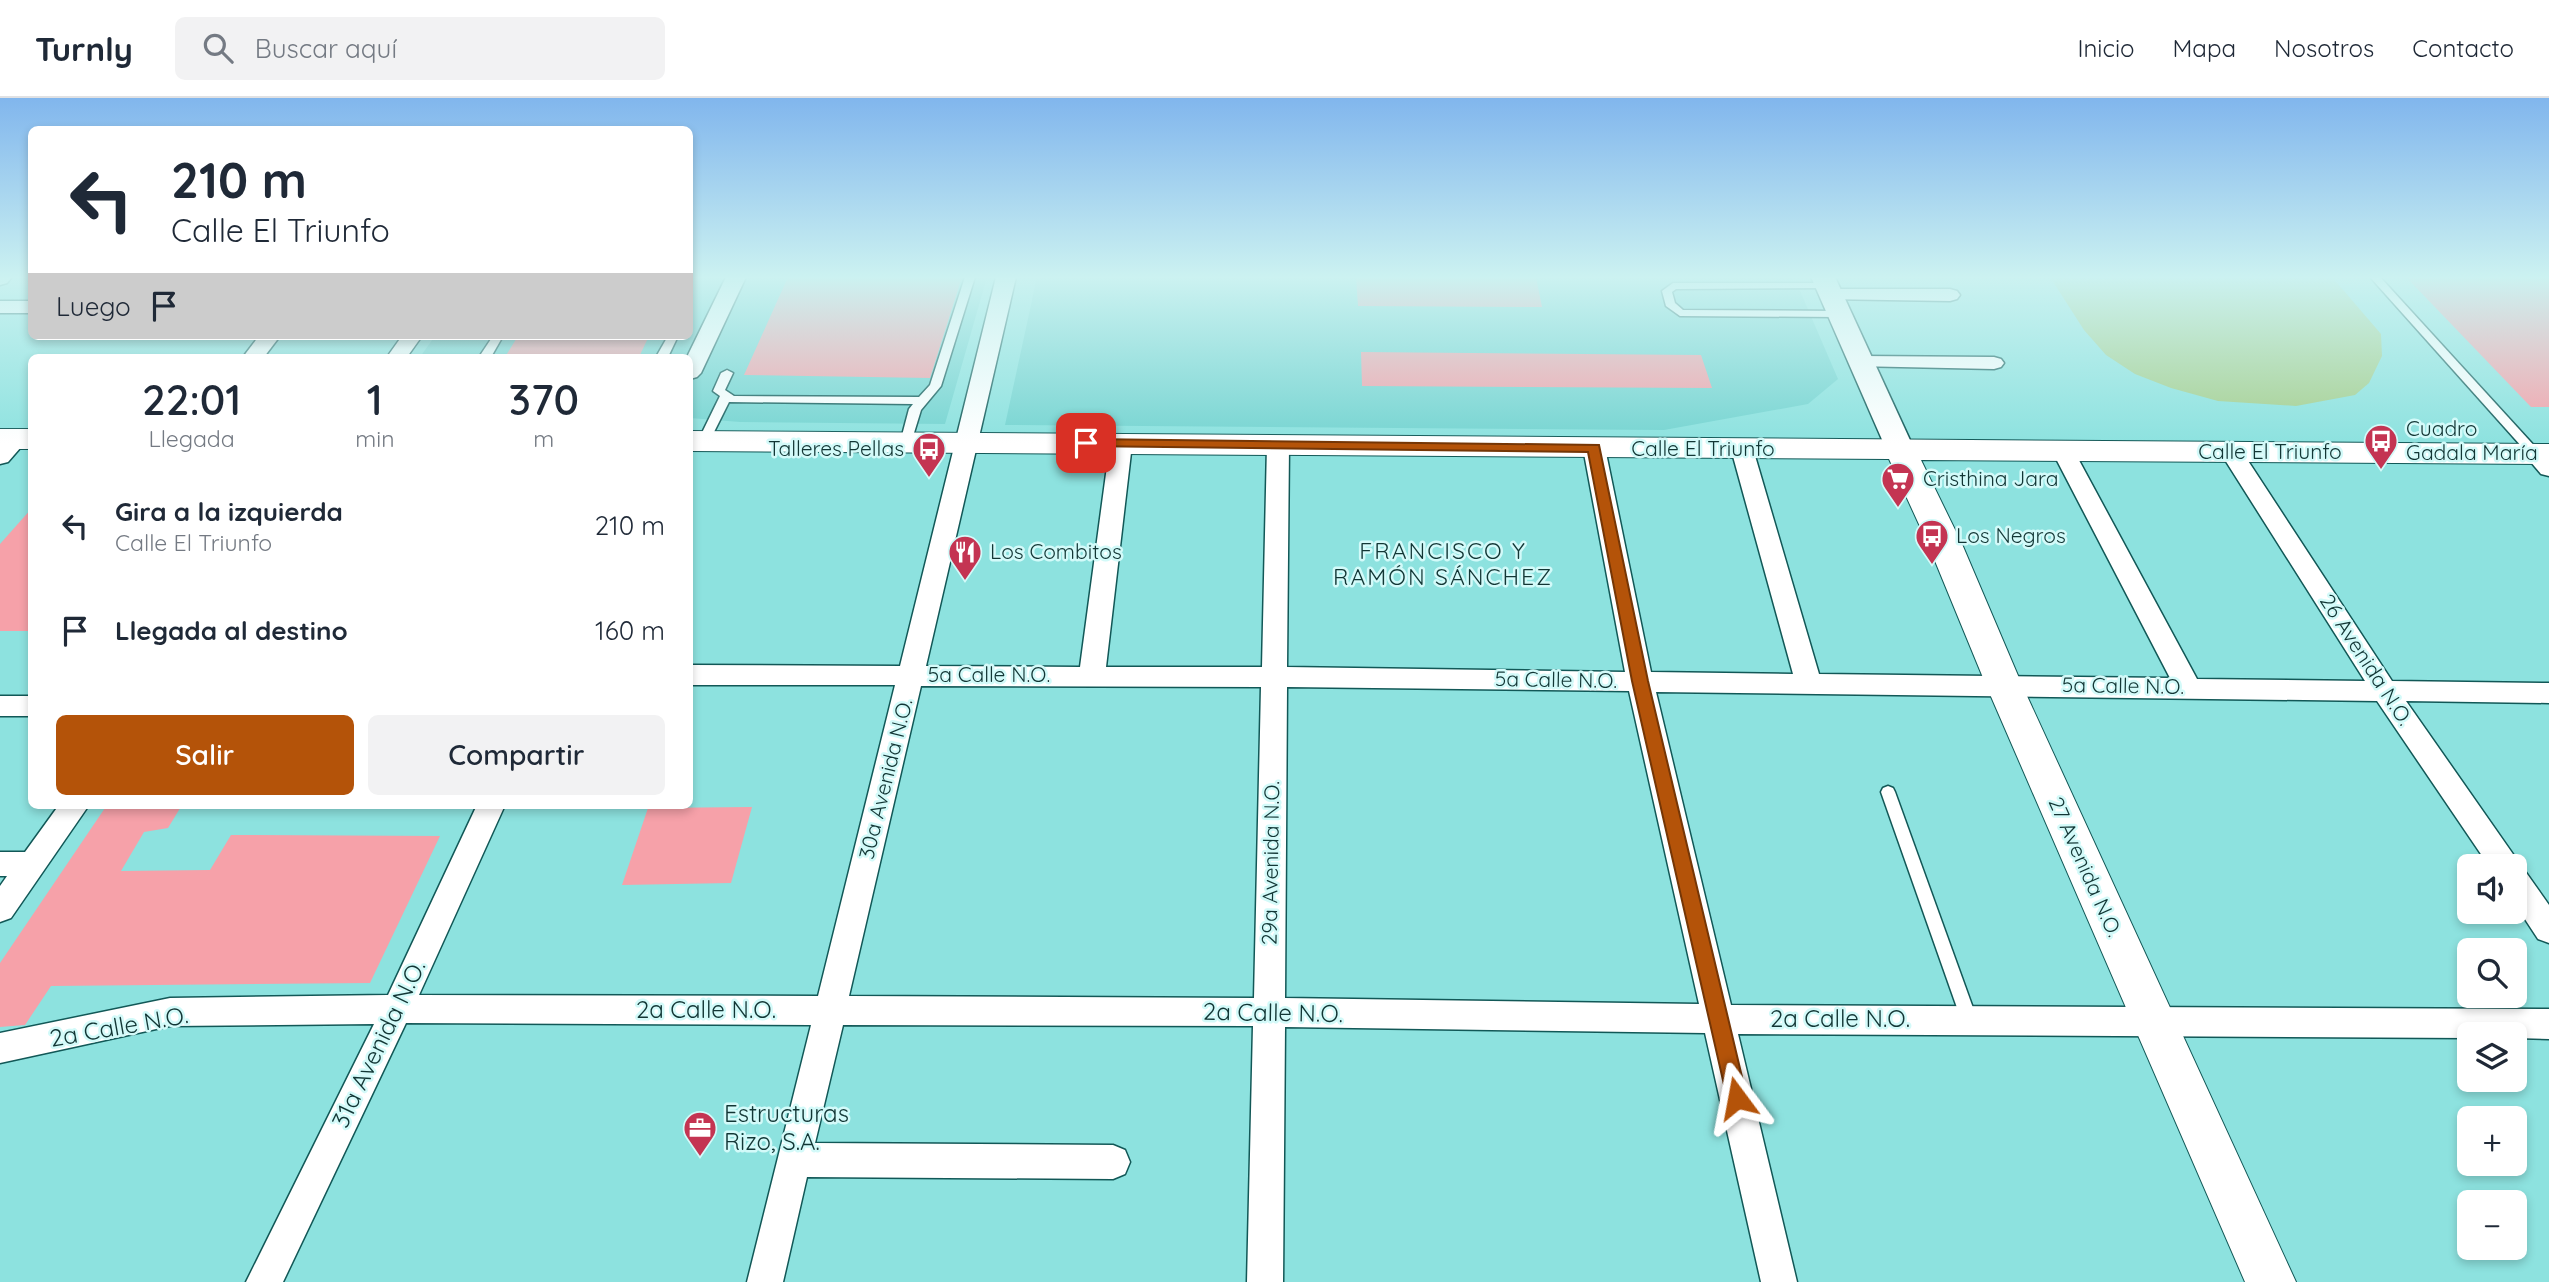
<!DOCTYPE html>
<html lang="es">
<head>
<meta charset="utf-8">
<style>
  :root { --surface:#fff; --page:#f2f2f3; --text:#1f2937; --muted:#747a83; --line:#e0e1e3; --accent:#b45309 }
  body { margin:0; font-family:Quicksand,sans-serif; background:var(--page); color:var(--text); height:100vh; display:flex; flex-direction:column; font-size:26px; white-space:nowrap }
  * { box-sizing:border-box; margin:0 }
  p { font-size:23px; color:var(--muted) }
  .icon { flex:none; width:38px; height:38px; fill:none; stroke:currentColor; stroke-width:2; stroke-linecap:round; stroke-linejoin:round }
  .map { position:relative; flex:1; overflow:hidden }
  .drawer { position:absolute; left:28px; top:256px; width:665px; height:455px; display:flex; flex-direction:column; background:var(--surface); border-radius:10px; box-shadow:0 4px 10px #0003 }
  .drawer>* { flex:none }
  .banner { position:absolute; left:28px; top:28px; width:665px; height:214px; border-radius:10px; box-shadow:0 4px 10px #0003; background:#fff; color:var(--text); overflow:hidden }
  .fabs { position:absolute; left:2457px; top:756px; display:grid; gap:14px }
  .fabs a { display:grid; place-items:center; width:70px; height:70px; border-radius:10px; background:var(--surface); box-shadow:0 4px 10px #0003; font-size:35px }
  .pin { position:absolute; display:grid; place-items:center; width:60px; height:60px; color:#fff; margin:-30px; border-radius:14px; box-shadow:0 4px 10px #0006 }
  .me { position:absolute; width:77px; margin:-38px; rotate:347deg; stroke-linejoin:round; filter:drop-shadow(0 0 5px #0008) }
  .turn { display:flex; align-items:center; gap:24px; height:147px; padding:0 28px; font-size:32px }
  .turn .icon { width:91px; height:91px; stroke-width:2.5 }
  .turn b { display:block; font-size:49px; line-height:60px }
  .then { display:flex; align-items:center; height:66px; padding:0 28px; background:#0003; gap:14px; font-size:26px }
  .eta { display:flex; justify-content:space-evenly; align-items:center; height:119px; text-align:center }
  .eta b { font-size:42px; font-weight:600; line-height:49px }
  .action { display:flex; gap:14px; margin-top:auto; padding:14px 28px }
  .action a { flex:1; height:80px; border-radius:10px; background:var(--accent); color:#fff; font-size:28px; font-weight:600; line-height:80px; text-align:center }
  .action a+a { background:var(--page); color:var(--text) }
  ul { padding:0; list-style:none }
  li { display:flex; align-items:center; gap:21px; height:105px; padding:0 28px }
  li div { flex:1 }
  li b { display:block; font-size:26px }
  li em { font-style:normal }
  header { display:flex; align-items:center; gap:42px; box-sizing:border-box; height:98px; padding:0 35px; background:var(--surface); border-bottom:2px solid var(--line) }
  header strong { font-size:33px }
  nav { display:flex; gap:38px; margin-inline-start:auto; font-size:24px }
  .search { width:490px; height:63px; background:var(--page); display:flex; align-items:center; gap:18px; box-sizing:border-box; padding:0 24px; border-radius:10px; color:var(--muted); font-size:26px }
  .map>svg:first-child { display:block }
</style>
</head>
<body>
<header>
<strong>Turnly</strong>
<div class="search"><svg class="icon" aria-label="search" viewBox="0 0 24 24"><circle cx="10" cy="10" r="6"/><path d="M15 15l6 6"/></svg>Buscar aquí</div>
<nav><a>Inicio</a><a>Mapa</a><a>Nosotros</a><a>Contacto</a></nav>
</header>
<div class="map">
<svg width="2549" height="1184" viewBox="0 0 2549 1184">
  <rect width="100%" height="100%" fill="#8de2df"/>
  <g fill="#76d4d1">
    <path d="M 690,179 L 987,179 L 945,326 L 740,324 L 690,320 L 690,259 L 420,259 L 435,238 L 690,238 Z"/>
    <path d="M 1037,179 L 1794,179 L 1838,281 L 1808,306 L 1664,332 L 1005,327 Z"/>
  </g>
  <path fill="#a6ce8c" d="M 2050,179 L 2332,179 L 2381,236 L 2382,258 L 2369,285 L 2355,297 L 2296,308 L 2218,303 L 2171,290 L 2135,276 L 2106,257 L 2084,232 Z"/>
  <g fill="#f6a1a9">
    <path d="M 788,179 L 962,179 L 930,280 L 744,277 Z"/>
    <path d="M 1356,179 L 1536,179 L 1542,209 L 1358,208 Z"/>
    <path d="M 2406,179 L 2549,179 L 2549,309 L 2531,309 Z"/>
    <path d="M 518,238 L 649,238 L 639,259 L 505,259 Z"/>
    <path d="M 1361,254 L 1701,257 L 1712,290 L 1362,288 Z"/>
    <path d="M 32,410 L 32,533 L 0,533 L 0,446 Z"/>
    <path d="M 107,707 L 182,707 L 168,730 L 144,734 L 121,773 L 210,772 L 231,737 L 440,738 L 370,885 L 51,888 L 25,927 L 0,929 L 0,865 Z"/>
    <path d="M 752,709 L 731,785 L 622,787 L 648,710 Z"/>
  </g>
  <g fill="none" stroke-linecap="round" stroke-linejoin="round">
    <defs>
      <g id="service">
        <path d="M 965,179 L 975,179 L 941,288 L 921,312 L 910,348 L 906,349 L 900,345 L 909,311 L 913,306 L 729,304 L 708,346 L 700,346 L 698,343 L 720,298 L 713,293 L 721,275 L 727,272 L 733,275 L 725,292 L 734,298 L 919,299 L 930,287 Z"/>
        <path d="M 2370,179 L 2380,179 L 2539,353 L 2539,359 L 2531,359 Z"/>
        <path d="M 1673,185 L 1827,185 L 1831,186 L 1831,190 L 1676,191 L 1672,194 L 1675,205 L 1683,212 L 1839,213 L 1844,216 L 1839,219 L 1680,218 L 1666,208 L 1662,193 Z"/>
        <path d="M 493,238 L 503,238 L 491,259 L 479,259 Z"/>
        <path d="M 668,238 L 678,238 L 668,259 L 656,259 Z"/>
        <path d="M 1888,688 L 1893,690 L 1895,694 L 1977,921 L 1975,926 L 1969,929 L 1963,926 L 1961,921 L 1881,694 L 1883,690 Z"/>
      </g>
      <g id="minor">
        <path d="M 0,179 L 12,179 L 7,185 L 0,187 Z"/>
        <path d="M 726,179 L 746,179 L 701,275 L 697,279 L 690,281 L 690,259 L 687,259 Z"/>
        <path d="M 996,179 L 1016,179 L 926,568 L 1080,569 L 1110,346 L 1113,341 L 1129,341 L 1132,346 L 1106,569 L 1262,569 L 1267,347 L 1270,342 L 1286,342 L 1289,347 L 1287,569 L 1625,574 L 1583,350 L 1586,345 L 1602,345 L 1605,350 L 1651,574 L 1793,576 L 1731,351 L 1734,346 L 1750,346 L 1753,351 L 1819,576 L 2170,580 L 2052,353 L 2055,348 L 2071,348 L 2074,353 L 2197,581 L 2365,583 L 2220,354 L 2223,349 L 2239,349 L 2392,583 L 2549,585 L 2549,605 L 2406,603 L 2515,759 L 2518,771 L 2525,773 L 2549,807 L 2549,845 L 2538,841 L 2515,806 L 2515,768 L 2489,768 L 2377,603 L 1656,594 L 1731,907 L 2549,911 L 2549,941 L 2515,940 L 2515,936 L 2469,936 L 2469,940 L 1738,936 L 1797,1184 L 1761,1184 L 1705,935 L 1285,929 L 1283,1184 L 1247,1184 L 1253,928 L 843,927 L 815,1045 L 1113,1047 L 1125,1052 L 1130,1064 L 1125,1076 L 1113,1081 L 807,1079 L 783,1184 L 747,1184 L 811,927 L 406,925 L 283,1184 L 246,1184 L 374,926 L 170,928 L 0,965 L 0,935 L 170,900 L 388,897 L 477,707 L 505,707 L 419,897 L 818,898 L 895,587 L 690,587 L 690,567 L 900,568 ZM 921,588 L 1261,589 L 1254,900 L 849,898 ZM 1287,589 L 1629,593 L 1699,906 L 1285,900 Z"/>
        <path d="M 1831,191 L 1950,191 L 1957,193 L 1960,197 L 1957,201 L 1950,203 L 1824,201 L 1821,197 L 1824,193 Z"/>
        <rect x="0" y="203" width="32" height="12"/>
        <path d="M 259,238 L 280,238 L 264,259 L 243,259 Z"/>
        <path d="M 402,238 L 422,238 L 407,259 L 387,259 Z"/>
        <path d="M 1861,258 L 1994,259 L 2001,261 L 2004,265 L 2001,269 L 1994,271 L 1854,268 L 1851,264 L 1854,260 Z"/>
        <path d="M 17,334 L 25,336 L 28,341 L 8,364 L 0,366 L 0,346 L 9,336 Z"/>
        <path d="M 2535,349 L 2543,351 L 2549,357 L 2549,378 L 2541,376 L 2524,356 L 2527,351 Z"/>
        <rect x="0" y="598" width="32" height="20"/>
        <path d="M 59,707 L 89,707 L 11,820 L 0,824 L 0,788 L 7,778 L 0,778 L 0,754 L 25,754 Z"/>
      </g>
      <path id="tertiary" d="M 1811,179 L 1835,179 L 1915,353 L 1911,359 L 1901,362 L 1891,359 L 1887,353 Z"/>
      <g id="secondary">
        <rect x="0" y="331" width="32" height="20"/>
        <path d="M 690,333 L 2549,346 L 2549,366 L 1921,362 L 1962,446 L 2022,587 L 2296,1184 L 2245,1184 L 1986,587 L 1928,446 L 1889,361 L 690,353 Z"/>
      </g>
    </defs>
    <use href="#service" stroke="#125857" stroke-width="3"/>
    <use href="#minor" stroke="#125857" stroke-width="3"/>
    <use href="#tertiary" stroke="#125857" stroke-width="3"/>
    <use href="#secondary" stroke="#125857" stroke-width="2"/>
    <use href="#service" fill="#fff" fill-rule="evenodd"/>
    <use href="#minor" fill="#fff" fill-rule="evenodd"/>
    <use href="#tertiary" fill="#fff" fill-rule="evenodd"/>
    <use href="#secondary" fill="#fff" fill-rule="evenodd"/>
  </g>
  <linearGradient id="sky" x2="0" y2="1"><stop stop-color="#81b6ed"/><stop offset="0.52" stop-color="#ccf2f1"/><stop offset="1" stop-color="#ccf2f1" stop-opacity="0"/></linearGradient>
  <rect width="2549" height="345" fill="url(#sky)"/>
  <path fill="#b45309" stroke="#753606" stroke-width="2" d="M 1086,341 L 1599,347 L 1648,583 L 1747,1000 L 1744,1007 L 1737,1010 L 1730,1007 L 1727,1000 L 1632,583 L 1588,354 L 1081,348 L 1081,342 Z"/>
  <defs>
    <symbol id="bus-pin" viewBox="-11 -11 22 30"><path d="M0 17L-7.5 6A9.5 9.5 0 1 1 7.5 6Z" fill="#c43452" stroke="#d3faf9"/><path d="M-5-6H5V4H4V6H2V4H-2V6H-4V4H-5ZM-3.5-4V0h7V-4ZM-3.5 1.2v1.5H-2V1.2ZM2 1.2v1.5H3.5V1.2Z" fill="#fff"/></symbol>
    <symbol id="supermarket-pin" viewBox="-11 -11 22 30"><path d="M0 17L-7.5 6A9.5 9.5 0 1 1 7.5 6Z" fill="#c43452" stroke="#d3faf9"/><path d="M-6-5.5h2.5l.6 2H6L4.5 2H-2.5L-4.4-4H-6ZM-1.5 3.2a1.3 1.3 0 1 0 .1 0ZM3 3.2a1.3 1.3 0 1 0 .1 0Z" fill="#fff"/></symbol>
    <symbol id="restaurant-pin" viewBox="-11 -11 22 30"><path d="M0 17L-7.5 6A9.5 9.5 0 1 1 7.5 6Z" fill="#c43452" stroke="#d3faf9"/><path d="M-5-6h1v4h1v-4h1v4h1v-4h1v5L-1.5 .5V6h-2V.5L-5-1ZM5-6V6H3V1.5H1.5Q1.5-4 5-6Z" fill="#fff"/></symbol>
    <symbol id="office-pin" viewBox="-11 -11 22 30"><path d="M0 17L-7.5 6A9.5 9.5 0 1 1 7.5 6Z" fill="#c43452" stroke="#d3faf9"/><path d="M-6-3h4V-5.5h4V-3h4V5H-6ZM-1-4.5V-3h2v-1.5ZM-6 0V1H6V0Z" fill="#fff"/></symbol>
  </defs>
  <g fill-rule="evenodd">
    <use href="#bus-pin" x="2362" y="324" width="38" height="52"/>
    <use href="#bus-pin" x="910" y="332" width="38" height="52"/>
    <use href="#supermarket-pin" x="1879" y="362" width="38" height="52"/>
    <use href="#bus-pin" x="1913" y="419" width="38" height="52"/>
    <use href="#restaurant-pin" x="946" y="435" width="38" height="52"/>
    <use href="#office-pin" x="681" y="1011" width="38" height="52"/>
  </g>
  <g text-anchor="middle" stroke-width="5" stroke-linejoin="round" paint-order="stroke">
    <g font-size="21" fill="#123635" stroke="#d3faf9" text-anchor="start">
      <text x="2406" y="338">Cuadro<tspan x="2406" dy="24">Gadala María</tspan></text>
      <text x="904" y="358" text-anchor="end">Talleres Pellas</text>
      <text x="1923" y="388">Cristhina Jara</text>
      <text x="1956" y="445">Los Negros</text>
      <text x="990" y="461">Los Combitos</text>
    </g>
    <g font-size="21" fill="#123635" stroke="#d3faf9">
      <text x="1703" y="358">Calle El Triunfo</text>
      <text x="2270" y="361">Calle El Triunfo</text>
      <text transform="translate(2366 562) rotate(57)" y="7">26 Avenida N.O.</text>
      <text x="989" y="584">5a Calle N.O.</text>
      <text transform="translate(1556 582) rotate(1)" y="7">5a Calle N.O.</text>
      <text transform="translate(2123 588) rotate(1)" y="7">5a Calle N.O.</text>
      <text transform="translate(886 681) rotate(-76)" y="7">30a Avenida N.O.</text>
      <text transform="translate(1271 765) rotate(-89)" y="7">29a Avenida N.O.</text>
      <text transform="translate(2085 769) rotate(66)" y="7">27 Avenida N.O.</text>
    </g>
    <g font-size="23" letter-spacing="2" fill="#123635" stroke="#d3faf9">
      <text x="1443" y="461">FRANCISCO Y<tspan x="1443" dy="26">RAMÓN SÁNCHEZ</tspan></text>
    </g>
    <g font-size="24" fill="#123635" stroke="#d3faf9">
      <text x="706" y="920">2a Calle N.O.</text>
      <text transform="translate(1273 915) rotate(1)" y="8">2a Calle N.O.</text>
      <text x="1840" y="929">2a Calle N.O.</text>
      <text transform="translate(119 929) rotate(-10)" y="8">2a Calle N.O.</text>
      <text transform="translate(379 946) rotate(-64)" y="8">31a Avenida N.O.</text>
    </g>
    <g font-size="24" fill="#123635" stroke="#d3faf9" text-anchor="start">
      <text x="724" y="1024">Estructuras<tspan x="724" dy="28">Rizo, S.A.</tspan></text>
    </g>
  </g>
</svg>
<div class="fabs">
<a><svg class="icon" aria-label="sound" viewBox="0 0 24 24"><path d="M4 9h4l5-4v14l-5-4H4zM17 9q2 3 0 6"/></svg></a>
<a><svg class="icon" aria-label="search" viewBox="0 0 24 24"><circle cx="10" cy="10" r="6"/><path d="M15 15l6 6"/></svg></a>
<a><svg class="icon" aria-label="layers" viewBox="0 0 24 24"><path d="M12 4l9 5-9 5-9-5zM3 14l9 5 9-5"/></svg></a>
<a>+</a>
<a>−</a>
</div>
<div class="pin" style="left:1086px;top:345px;background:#d93025"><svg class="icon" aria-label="arrive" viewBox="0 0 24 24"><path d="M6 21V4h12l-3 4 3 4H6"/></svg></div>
<svg class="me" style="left:1737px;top:1000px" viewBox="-20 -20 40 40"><path d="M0-17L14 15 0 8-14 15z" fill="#b45309" stroke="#fff" stroke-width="4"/></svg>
<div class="banner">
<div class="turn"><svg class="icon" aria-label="left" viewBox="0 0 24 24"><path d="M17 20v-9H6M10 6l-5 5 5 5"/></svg><div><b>210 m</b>Calle El Triunfo</div></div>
<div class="then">Luego<svg class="icon" aria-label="arrive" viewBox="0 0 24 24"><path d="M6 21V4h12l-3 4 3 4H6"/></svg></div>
</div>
<section class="drawer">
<div class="eta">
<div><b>22:01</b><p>Llegada</p></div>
<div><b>1</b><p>min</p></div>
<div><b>370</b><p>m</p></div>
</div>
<ul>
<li><svg class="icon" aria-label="left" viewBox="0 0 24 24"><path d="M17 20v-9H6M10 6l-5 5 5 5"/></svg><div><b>Gira a la izquierda</b><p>Calle El Triunfo</p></div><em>210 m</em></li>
<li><svg class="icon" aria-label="arrive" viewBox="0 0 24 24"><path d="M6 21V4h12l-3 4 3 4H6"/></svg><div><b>Llegada al destino</b></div><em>160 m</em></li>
</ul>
<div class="action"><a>Salir</a><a>Compartir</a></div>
</section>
</div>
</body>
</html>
